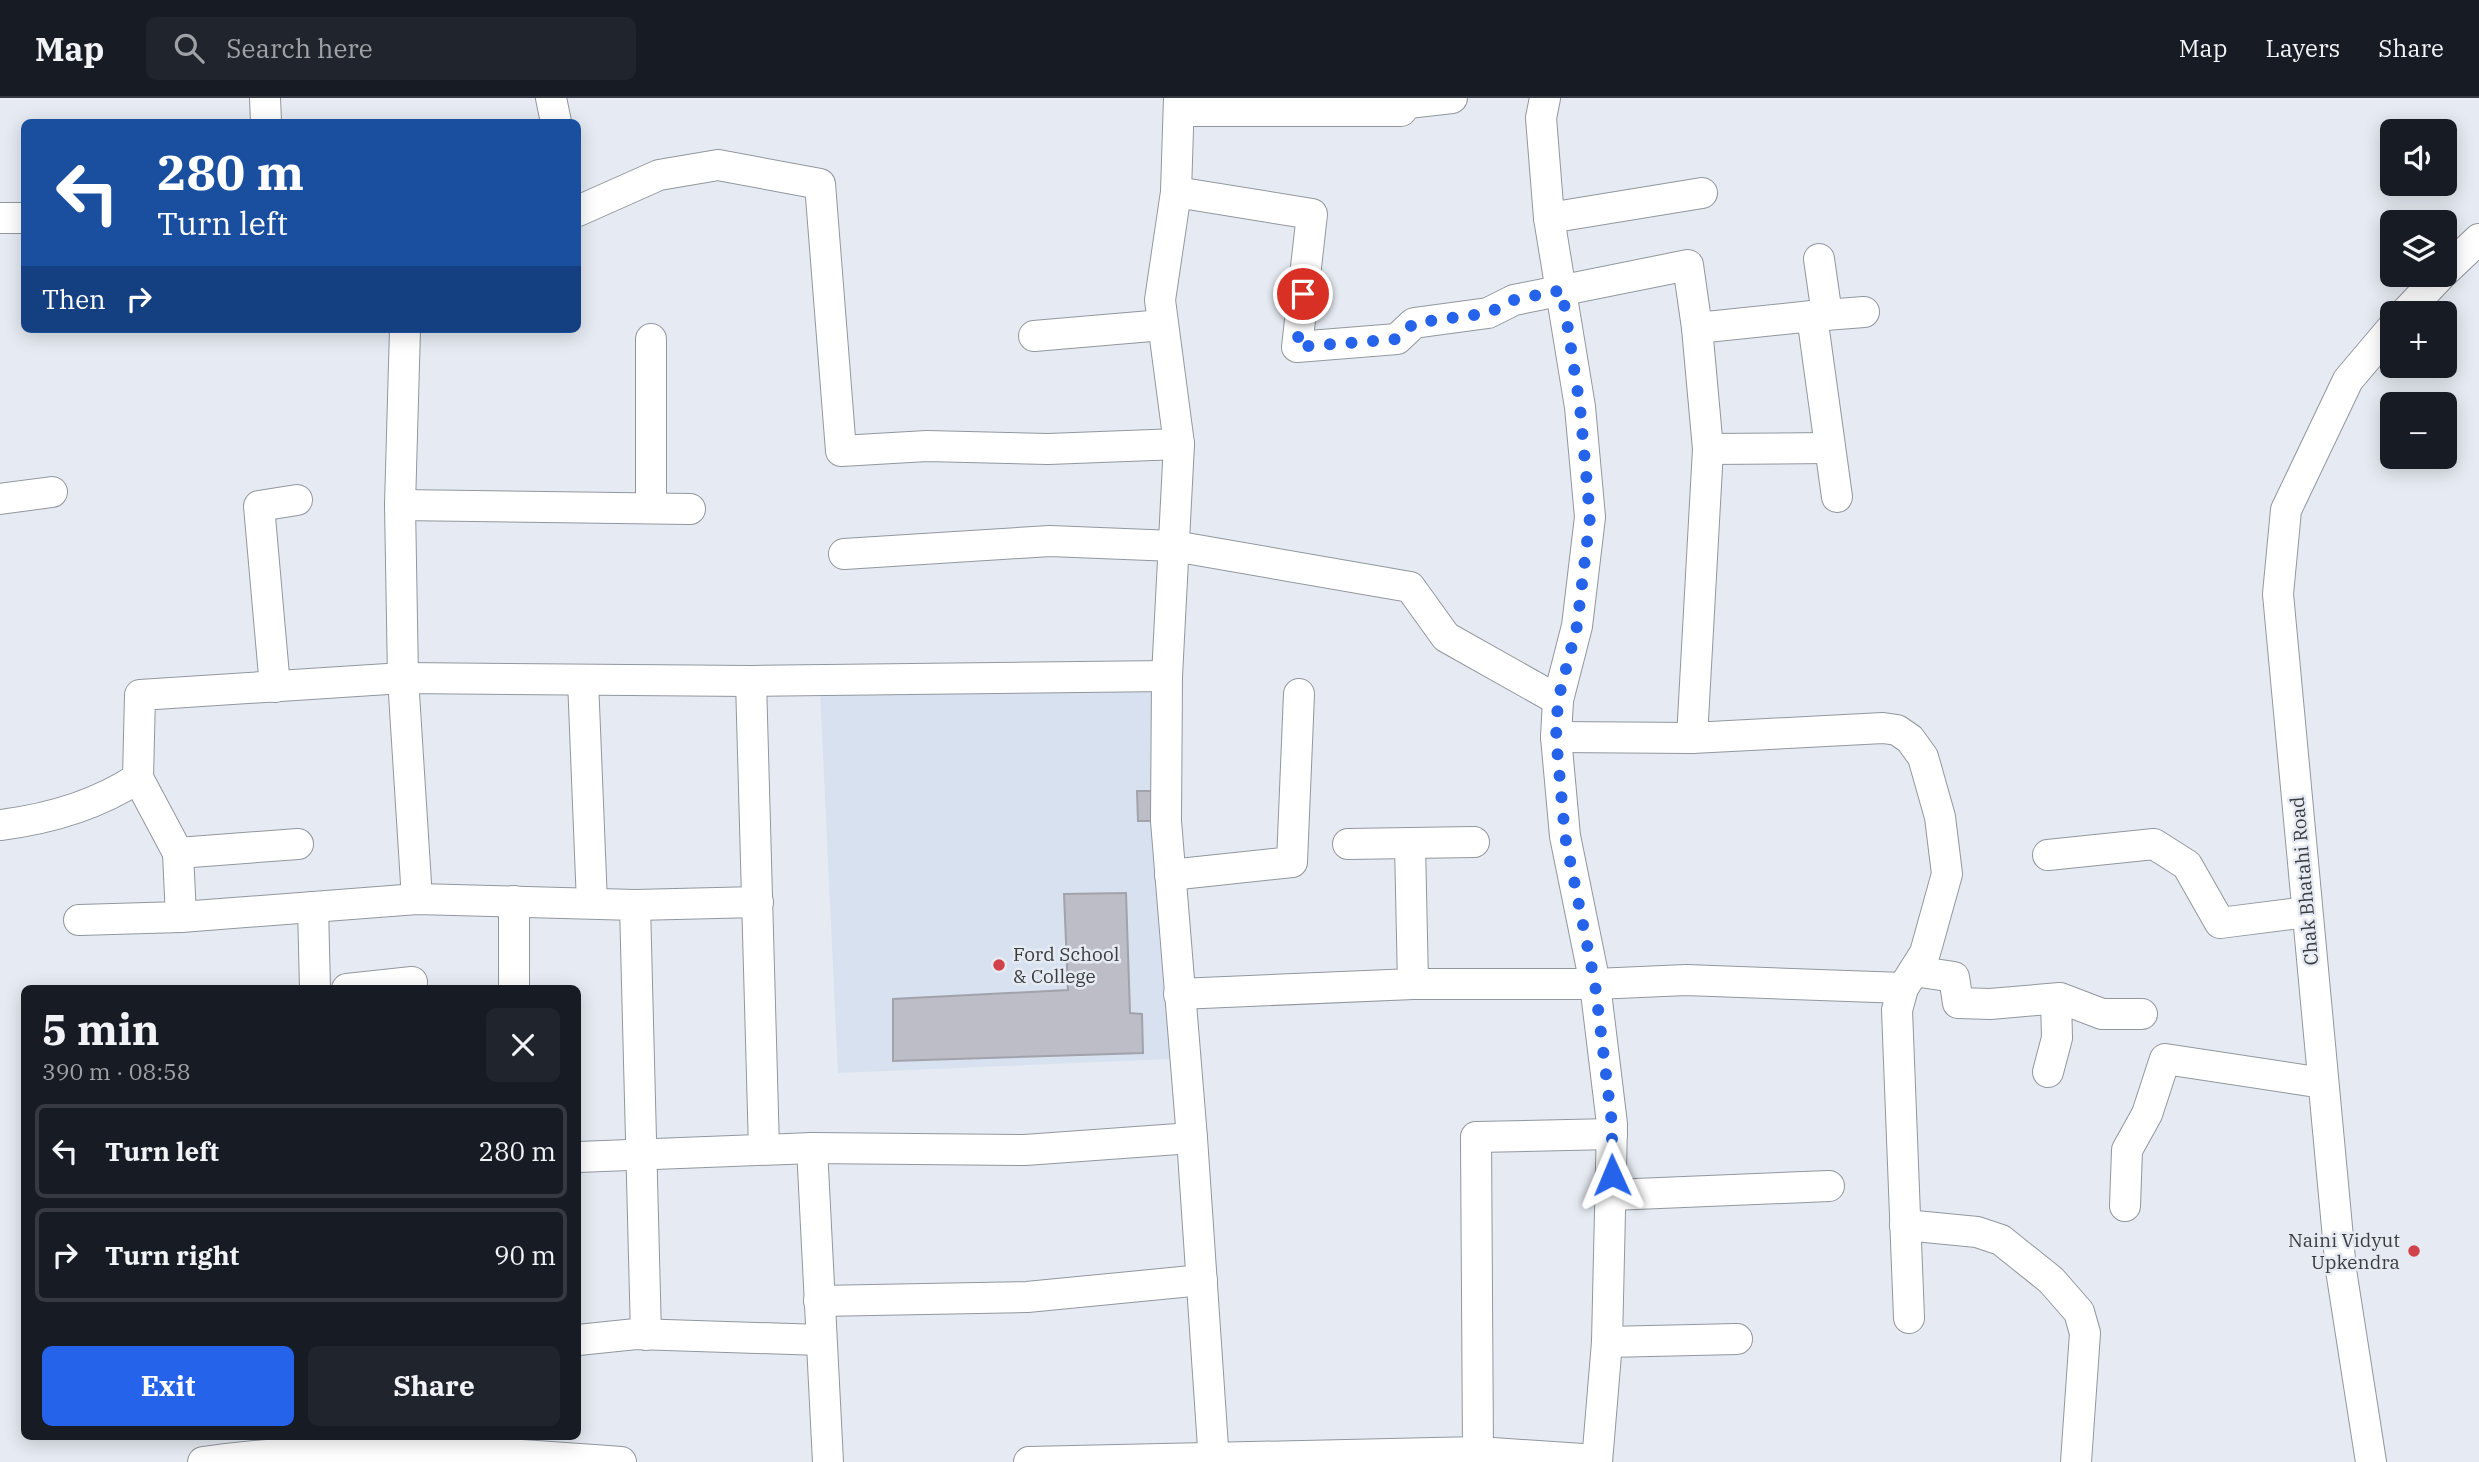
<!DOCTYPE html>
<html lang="en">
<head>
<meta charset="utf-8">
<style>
  :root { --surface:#171b24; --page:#20242c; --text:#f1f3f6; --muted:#9ea1a6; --line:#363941; --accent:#2563eb }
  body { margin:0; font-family:"IBM Plex Serif",serif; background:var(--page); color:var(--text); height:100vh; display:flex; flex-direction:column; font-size:26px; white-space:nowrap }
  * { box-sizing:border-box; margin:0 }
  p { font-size:23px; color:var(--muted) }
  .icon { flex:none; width:38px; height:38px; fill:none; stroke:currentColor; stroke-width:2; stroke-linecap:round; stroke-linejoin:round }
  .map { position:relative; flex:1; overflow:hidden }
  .drawer { position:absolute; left:21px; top:887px; width:560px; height:455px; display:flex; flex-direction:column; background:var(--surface); border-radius:10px; box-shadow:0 4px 18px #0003 }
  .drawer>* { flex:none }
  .top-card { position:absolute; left:21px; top:21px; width:560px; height:214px; border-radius:10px; box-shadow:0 4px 18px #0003; background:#1a4fa0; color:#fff; overflow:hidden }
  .tools { position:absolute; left:2380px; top:21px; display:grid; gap:14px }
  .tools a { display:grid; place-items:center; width:77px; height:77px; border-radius:10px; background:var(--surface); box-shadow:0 4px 18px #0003; font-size:35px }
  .pin { position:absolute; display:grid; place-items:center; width:60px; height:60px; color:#fff; margin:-30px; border:4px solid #fff; border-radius:50%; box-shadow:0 2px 7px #0007 }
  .me { position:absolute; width:77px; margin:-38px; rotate:359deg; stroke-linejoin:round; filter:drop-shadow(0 0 5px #0008) }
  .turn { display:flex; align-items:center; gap:24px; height:147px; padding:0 21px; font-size:32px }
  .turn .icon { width:91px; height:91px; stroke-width:2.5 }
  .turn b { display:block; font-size:49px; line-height:60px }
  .then { display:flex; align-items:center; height:66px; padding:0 21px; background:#0003; gap:14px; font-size:26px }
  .round { display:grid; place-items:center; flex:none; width:74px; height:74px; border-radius:10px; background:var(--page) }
  .summary { display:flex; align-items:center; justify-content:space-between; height:119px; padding:0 21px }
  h1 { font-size:42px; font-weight:700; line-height:52px }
  .button { display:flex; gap:14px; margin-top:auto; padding:14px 21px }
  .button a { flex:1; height:80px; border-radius:10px; background:var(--accent); color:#fff; font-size:28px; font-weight:700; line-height:80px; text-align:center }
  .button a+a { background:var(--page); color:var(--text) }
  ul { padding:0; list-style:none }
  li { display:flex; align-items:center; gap:21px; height:94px; margin:0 14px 10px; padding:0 7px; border:4px solid var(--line); border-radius:10px }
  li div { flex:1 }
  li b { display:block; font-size:26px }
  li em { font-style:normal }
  header { display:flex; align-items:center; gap:42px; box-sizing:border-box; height:98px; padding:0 35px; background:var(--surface); border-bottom:2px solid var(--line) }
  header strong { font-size:33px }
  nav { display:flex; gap:38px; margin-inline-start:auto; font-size:24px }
  .search { width:490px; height:63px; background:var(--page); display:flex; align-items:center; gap:18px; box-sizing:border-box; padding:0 24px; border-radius:10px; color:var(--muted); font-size:26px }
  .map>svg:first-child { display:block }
</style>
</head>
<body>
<header>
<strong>Map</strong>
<div class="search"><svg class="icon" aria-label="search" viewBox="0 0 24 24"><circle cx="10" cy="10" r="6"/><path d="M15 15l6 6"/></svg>Search here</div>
<nav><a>Map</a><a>Layers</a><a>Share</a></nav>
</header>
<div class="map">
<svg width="2479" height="1364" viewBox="0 0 2479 1364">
  <rect width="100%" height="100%" fill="#e6ebf3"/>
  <path fill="#d7e1ef" d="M 1153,591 L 1170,961 L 838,975 L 820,593 Z"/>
  <g fill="#bcbdc6" stroke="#a2a2ab" stroke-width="2">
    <path d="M 1137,693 L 1153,693 L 1154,723 L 1138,723 Z"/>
    <path d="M 1126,795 L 1130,915 L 1142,916 L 1143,955 L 893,963 L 893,901 L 1068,892 L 1064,796 Z"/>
  </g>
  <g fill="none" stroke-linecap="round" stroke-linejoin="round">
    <defs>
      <g id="minor">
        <path d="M 265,0 L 266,24"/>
        <path d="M 551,0 L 556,24"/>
        <path d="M 1179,0 L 1176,94 L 1160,202 L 1179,346 L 1167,578 L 1166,723 L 1192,1040 L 1214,1364"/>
        <path d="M 1545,0 L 1541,20 L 1549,120 L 1580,309 L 1590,419 L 1577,528 L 1558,602 L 1556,639 L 1565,738 L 1595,886 L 1612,1026 L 1607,1244 L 1597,1364"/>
        <path d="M 1180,13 L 1401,13 L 1408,5 L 1452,0"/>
        <path d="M 1176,94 L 1312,116 L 1297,249 L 1397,241 L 1414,225 L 1488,215 L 1514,202 L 1688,167 L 1697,230"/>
        <path d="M 578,113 L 659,77 L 718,67 L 820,86 L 841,353 L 927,348 L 1048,351 L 1179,346"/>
        <path d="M 0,120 L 24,120"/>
        <path d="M 1549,120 L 1702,95"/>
        <path d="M 1819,161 L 1827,217"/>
        <path d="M 2445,173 L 2479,141"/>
        <path d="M 2405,215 L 2441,177"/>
        <path d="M 1812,218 L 1864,214"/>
        <path d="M 405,231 L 400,407 L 403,580 L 417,801"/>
        <path d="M 1034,238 L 1163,227"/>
        <path d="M 1708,351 L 1829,350"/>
        <path d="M 0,401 L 52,394"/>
        <path d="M 400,407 L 690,411"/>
        <path d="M 651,410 L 651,241"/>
        <path d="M 844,456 L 1050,443 L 1174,448 L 1410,489 L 1446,539 L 1558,602"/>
        <path d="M 583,582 L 592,805"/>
        <path d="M 751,583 L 764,1051"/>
        <path d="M 275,589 L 259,408 L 297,402"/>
        <path d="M 1556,639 L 1692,640 L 1883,630 L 1897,632 L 1910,641 L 1923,659 L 1940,719 L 1947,776 L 1925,855 L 1903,890 L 1897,912 L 1909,1220"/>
        <path d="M 1692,640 L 1708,351 L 1697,230 L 1812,218 L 1837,399"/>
        <path d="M 138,680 L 178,755 L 298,746"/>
        <path d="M 0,727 C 49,721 97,707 138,680 L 140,597 L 403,580 L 751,583 L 1167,578"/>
        <path d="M 1348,746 L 1474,744"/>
        <path d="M 1410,746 L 1413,886"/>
        <path d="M 178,755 L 181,819"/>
        <path d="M 2048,757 L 2154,746 L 2187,767 L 2220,825 L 2307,814"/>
        <path d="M 1170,777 L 1292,764 L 1299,596"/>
        <path d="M 635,807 L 758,804"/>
        <path d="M 313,809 L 315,891"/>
        <path d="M 79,822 L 181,819 L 417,801 L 635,807 L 646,1237"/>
        <path d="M 1914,873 L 1954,879 L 1958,905 L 1990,906 L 2060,900 L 2102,916 L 2142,916"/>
        <path d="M 347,891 L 412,884"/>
        <path d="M 514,891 L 514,803"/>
        <path d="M 1179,896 L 1413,886 L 1595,886 L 1686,882 L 1903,890"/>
        <path d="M 2048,974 L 2057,940 L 2056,901"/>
        <path d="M 812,1050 L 828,1364"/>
        <path d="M 578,1059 L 812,1050 L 1025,1052 L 1192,1040"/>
        <path d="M 1612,1097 L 1829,1088"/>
        <path d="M 2125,1108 L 2127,1052 L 2147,1016 L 2165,961 L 2323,985"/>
        <path d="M 1905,1127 L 1977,1134 L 2001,1142 L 2051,1182 L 2079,1214 L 2085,1235 L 2076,1364"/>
        <path d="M 819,1203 L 1027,1199 L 1202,1182"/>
        <path d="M 578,1242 L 636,1236 L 821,1242"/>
        <path d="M 1607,1244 L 1737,1241"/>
        <path d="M 1478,1354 L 1476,1039 L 1612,1036"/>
        <path d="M 203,1364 C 342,1344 481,1353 621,1364"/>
        <path d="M 1029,1364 L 1478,1354 L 1597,1362"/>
        <path d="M 2371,1364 L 2341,1172 L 2278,496 L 2286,412 L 2348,282 L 2392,230"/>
      </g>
    </defs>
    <use href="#minor" stroke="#92979e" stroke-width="32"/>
    <use href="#minor" stroke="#fff" stroke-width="30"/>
  </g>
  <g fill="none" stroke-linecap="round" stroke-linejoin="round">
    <path stroke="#2563eb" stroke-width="12" stroke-dasharray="0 21.6" d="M 1303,196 L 1297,249 L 1397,241 L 1414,225 L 1488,215 L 1514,202 L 1562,192 L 1580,309 L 1590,419 L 1577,528 L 1558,602 L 1556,639 L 1565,738 L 1595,886 L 1612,1026 L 1612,1077"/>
  </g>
  <g fill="#d2424a" stroke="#e6ebf3" stroke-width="2.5">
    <circle cx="999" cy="867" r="7"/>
    <circle cx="2414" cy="1153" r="7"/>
  </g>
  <g text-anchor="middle" stroke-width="5" stroke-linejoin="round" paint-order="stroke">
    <g font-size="19" fill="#3a3d40" stroke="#e6ebf3">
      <text transform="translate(2304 783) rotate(-95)" y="7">Chak Bhatahi Road</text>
    </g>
    <g font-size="19" fill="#3a3d40" stroke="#e6ebf3" text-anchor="start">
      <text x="1013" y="863">Ford School<tspan x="1013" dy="22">&amp; College</tspan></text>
      <text x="2400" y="1149" text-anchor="end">Naini Vidyut<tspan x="2400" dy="22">Upkendra</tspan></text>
    </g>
  </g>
</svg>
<div class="tools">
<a><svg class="icon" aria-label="sound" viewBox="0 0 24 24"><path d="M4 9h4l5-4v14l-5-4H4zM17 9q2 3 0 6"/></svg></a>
<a><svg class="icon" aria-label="layers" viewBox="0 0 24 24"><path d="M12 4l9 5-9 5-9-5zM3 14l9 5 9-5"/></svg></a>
<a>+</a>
<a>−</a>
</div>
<div class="pin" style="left:1303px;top:196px;background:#d93025"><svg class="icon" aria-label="arrive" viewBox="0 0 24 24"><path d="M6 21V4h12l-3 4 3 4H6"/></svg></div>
<svg class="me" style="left:1612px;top:1077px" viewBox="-20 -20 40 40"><path d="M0-17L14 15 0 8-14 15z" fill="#2563eb" stroke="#fff" stroke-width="4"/></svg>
<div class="top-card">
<div class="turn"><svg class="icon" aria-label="left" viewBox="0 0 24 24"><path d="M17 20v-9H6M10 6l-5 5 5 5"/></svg><div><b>280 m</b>Turn left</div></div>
<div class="then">Then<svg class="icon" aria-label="right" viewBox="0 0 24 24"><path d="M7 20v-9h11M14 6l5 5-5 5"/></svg></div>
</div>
<section class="drawer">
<div class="summary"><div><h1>5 min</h1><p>390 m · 08:58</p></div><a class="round"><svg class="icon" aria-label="close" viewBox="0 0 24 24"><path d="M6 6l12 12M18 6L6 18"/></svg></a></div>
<ul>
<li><svg class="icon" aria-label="left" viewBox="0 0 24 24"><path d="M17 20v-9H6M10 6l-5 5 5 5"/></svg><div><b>Turn left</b></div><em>280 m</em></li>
<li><svg class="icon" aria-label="right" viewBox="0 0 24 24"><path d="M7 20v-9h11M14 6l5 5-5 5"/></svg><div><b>Turn right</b></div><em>90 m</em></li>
</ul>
<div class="button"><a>Exit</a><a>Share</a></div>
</section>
</div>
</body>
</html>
